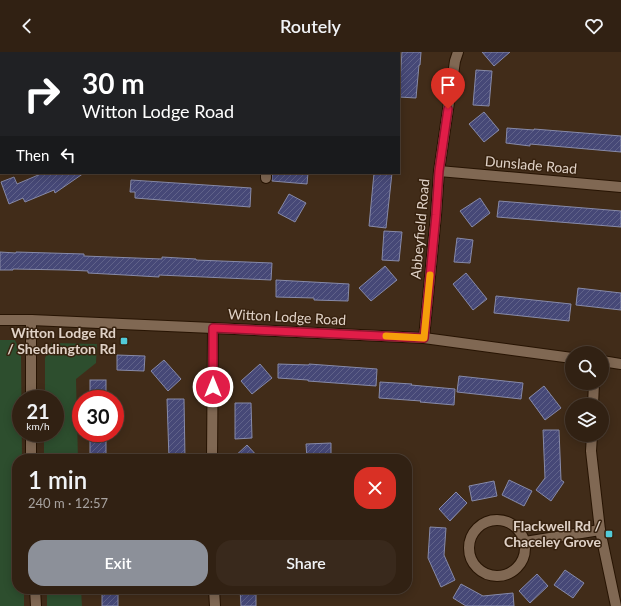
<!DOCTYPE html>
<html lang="en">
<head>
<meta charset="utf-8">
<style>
  :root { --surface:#312113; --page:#39291c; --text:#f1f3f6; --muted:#a8a3a0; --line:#4c3e33; --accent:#8c9099 }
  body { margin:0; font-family:Lato,sans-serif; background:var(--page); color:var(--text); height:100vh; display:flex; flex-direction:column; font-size:15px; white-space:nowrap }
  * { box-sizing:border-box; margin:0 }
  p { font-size:13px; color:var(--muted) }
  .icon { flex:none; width:22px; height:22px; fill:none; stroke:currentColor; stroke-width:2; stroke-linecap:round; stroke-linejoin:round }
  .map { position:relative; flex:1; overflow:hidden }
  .side { position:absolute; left:12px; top:402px; width:400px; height:140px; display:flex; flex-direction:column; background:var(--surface); border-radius:16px; box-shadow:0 2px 10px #0003,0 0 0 1px var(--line) }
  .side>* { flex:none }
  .banner { position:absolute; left:0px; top:0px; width:400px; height:122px; box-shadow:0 2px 10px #0003,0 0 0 1px var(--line); background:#202124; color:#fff; overflow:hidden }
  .fabs { position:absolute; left:565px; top:294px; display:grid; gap:8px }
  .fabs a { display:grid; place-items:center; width:44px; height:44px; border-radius:50%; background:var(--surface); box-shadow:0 2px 10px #0003,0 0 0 1px var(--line); font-size:20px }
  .speed { position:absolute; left:12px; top:338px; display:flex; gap:8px; font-size:20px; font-weight:700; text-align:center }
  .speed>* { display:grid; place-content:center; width:52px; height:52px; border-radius:50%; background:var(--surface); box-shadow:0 2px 10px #0003,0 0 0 1px var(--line); line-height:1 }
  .speed small { font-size:10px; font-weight:400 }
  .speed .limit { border:6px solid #d22; background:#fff; color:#111 }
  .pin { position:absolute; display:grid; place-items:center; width:34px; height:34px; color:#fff; margin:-41px -17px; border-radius:50% 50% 50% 0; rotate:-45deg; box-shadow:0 0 4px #0007 }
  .pin .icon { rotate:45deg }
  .me { position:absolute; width:44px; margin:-22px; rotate:0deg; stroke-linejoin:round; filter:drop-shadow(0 0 3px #0008) }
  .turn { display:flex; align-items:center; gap:14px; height:84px; padding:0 16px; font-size:18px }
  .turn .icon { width:52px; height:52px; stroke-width:2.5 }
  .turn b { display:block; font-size:28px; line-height:34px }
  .then { display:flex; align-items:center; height:38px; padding:0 16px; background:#0003; gap:8px; font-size:15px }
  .round { display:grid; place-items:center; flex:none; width:42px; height:42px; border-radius:16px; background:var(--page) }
  .headline { display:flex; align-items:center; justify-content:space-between; height:68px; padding:0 16px }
  h1 { font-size:24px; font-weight:600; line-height:30px }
  .cta { display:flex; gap:8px; margin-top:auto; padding:8px 16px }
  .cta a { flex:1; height:46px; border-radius:16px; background:var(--accent); color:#fff; font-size:16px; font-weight:600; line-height:46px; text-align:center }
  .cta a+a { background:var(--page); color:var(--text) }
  header { display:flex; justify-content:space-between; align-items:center; height:52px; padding:0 16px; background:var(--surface); font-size:18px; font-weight:600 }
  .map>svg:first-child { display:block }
</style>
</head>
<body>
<header><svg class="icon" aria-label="back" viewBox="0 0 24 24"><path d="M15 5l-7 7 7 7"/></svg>Routely<svg class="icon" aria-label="heart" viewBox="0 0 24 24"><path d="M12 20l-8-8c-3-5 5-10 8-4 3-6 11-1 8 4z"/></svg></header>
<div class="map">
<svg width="621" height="554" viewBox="0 0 621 554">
  <defs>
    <pattern id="building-hatch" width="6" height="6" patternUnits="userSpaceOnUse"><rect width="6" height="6" fill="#464877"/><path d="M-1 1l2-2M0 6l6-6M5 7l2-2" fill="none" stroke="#606289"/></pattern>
  </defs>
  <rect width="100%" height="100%" fill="#412c19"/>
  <g fill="#2d4e2e">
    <path d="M 0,288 L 15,288 L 21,302 L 22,407 L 17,407 L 17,537 L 24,537 L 24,554 L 0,554 Z"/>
    <path d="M 52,291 L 97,292 L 96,311 L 76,327 L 78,407 L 44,407 L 44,381 L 55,381 L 55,347 L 45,347 L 45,306 Z"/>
    <path d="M 47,537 L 81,537 L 82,554 L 47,554 Z"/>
  </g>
  <g fill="url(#building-hatch)" stroke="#878aa8">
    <path d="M 402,0 L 421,0 L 420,13 L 419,13 L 416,46 L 399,45 Z"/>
    <path d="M 482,0 L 510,0 L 494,14 Z"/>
    <path d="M 476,18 L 492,19 L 489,54 L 473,53 Z"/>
    <path d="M 484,60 L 499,78 L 484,90 L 469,72 Z"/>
    <path d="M 507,76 L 534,78 L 534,77 L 621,84 L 621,100 L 530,92 L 530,94 L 506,91 Z"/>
    <path d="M 43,121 L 84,121 L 55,141 L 54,138 L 25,150 L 23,146 L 9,152 L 1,130 L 14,125 L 17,132 Z"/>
    <path d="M 272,121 L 308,121 L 307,132 L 272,129 Z"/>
    <path d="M 374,121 L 392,121 L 386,176 L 369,174 Z"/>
    <path d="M 131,128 L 251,136 L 250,155 L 135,146 L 135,140 L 130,140 Z"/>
    <path d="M 289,142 L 306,151 L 295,170 L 278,161 Z"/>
    <path d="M 480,146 L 490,161 L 472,175 L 460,159 Z"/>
    <path d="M 499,149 L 621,159 L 621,175 L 497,165 Z"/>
    <path d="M 384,179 L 402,180 L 399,209 L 382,208 Z"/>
    <path d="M 457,186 L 473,188 L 470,211 L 454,210 Z"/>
    <path d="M 0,200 L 16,201 L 16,200 L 84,202 L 84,204 L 162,207 L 162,205 L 196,207 L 196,208 L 272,211 L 271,228 L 159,223 L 159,225 L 125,223 L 88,221 L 88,219 L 66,218 L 13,217 L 13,218 L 0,218 Z"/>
    <path d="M 385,214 L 397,228 L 371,249 L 359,236 Z"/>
    <path d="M 466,221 L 487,247 L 473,258 L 453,232 Z"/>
    <path d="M 276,228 L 349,232 L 348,249 L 314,248 L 314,246 L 276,245 Z"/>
    <path d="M 578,236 L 621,241 L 621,258 L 576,253 Z"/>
    <path d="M 496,244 L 571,252 L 569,269 L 494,261 Z"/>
    <path d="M 117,303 L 145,304 L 144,319 L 117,318 Z"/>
    <path d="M 164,308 L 181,327 L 168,339 L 151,319 Z"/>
    <path d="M 260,312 L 272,326 L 252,342 L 241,329 Z"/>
    <path d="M 278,312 L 309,313 L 309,312 L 377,317 L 376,334 L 308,329 L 308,328 L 278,326 Z"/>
    <path d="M 459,324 L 523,331 L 521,347 L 457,340 Z"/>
    <rect x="90" y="328" width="16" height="19"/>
    <path d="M 380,330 L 412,332 L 411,333 L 455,337 L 454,353 L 420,350 L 421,349 L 379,346 Z"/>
    <path d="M 544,334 L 561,356 L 545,368 L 529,346 Z"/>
    <path d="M 167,347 L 184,347 L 185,407 L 169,407 Z"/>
    <path d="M 235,351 L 251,351 L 252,386 L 235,387 Z"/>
    <path d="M 543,378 L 559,378 L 561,428 L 564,430 L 551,449 L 536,438 L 545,426 Z"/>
    <rect x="90" y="384" width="16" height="23"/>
    <path d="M 331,391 L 331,407 L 307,407 L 306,392 Z"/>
    <path d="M 247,393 L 260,407 L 232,407 Z"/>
    <path d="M 509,428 L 532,439 L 524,454 L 502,443 Z"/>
    <path d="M 494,429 L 497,444 L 472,449 L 469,434 Z"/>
    <path d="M 456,440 L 467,451 L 450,469 L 439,457 Z"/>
    <path d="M 430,475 L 446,476 L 444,503 L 455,528 L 441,535 L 428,506 Z"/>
    <path d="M 565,518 L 584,531 L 573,546 L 554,533 Z"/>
    <path d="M 537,522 L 548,534 L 530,551 L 519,539 Z"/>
    <path d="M 461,532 L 483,544 L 513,541 L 514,554 L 466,554 L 453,546 Z"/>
    <rect x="102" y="537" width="16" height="17"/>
    <path d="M 240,537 L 256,537 L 256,554 L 241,554 Z"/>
  </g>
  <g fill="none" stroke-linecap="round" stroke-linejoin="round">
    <defs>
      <g id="minor">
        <path d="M 39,0 L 39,1"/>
        <path d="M 276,1 L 277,0"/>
        <path d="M 0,107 L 1,107"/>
        <path d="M 439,119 L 621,135"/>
        <path d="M 266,126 L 266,121"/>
        <path d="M 0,268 L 31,268 L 213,276 L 424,286 L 572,306"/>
        <path d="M 424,286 L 436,163 L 439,119 L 455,9 L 458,0"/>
        <path d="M 602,309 L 621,312"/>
        <path d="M 31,347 L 31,268"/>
        <path d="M 593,353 L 594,331"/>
        <path d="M 31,381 L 31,407"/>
        <path d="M 592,383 L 591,399 L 600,478 L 616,554"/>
        <path d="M 212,407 L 213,276"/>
        <circle cx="497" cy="496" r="28"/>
        <path d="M 525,490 L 600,478"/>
        <path d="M 35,537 L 36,554"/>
        <path d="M 214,537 L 215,554"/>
      </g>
    </defs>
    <use href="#minor" stroke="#271403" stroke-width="12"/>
    <use href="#minor" stroke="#806853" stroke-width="10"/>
  </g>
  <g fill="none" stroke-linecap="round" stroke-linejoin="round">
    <defs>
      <path id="route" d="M 213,335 L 213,276 L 424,286 L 436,163 L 439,119 L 448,57"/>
    </defs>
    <use href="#route" stroke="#92132f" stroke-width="10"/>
    <use href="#route" stroke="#e11d48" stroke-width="7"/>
    <path stroke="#f59e0b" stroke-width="7" d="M 386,284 L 424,286 L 430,223"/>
  </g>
  <g fill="#52cbd9" stroke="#37220f" stroke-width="1.5">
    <rect x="120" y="285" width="8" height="8" rx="2"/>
    <rect x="605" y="478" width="8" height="8" rx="2"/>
  </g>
  <g text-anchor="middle" stroke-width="3" stroke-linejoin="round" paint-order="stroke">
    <g font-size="14" fill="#e0d2c7" stroke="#37220f">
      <text transform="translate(531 113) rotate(5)" y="5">Dunslade Road</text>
      <text transform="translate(420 177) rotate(-85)" y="5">Abbeyfield Road</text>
      <text transform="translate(287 265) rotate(3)" y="5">Witton Lodge Road</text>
    </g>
    <g font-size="14" font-weight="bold" fill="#e0d2c7" stroke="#37220f" text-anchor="end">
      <text x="116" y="286">Witton Lodge Rd<tspan x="116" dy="16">/ Sheddington Rd</tspan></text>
      <text x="601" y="479">Flackwell Rd /<tspan x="601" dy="16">Chaceley Grove</tspan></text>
    </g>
  </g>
</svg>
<div class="fabs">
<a><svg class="icon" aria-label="search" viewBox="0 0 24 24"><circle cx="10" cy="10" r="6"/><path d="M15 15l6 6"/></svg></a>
<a><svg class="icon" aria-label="layers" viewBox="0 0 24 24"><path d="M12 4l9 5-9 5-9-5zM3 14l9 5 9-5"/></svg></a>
</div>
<div class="speed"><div>21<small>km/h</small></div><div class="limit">30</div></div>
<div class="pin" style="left:448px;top:57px;background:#d93025"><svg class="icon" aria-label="arrive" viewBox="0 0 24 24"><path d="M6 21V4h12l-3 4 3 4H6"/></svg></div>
<svg class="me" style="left:213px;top:335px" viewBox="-20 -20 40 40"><circle r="17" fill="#e11d48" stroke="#fff" stroke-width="3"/><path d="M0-11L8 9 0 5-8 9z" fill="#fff"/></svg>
<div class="banner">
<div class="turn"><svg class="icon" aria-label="right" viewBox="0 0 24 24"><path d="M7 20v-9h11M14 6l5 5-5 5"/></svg><div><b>30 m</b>Witton Lodge Road</div></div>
<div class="then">Then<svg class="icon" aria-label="left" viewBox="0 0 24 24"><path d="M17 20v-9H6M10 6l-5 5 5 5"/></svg></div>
</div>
<section class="side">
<div class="headline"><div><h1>1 min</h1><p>240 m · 12:57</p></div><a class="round" style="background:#d93025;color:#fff"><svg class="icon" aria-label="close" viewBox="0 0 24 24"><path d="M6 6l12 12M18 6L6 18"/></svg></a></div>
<div class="cta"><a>Exit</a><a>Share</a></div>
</section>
</div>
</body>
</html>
